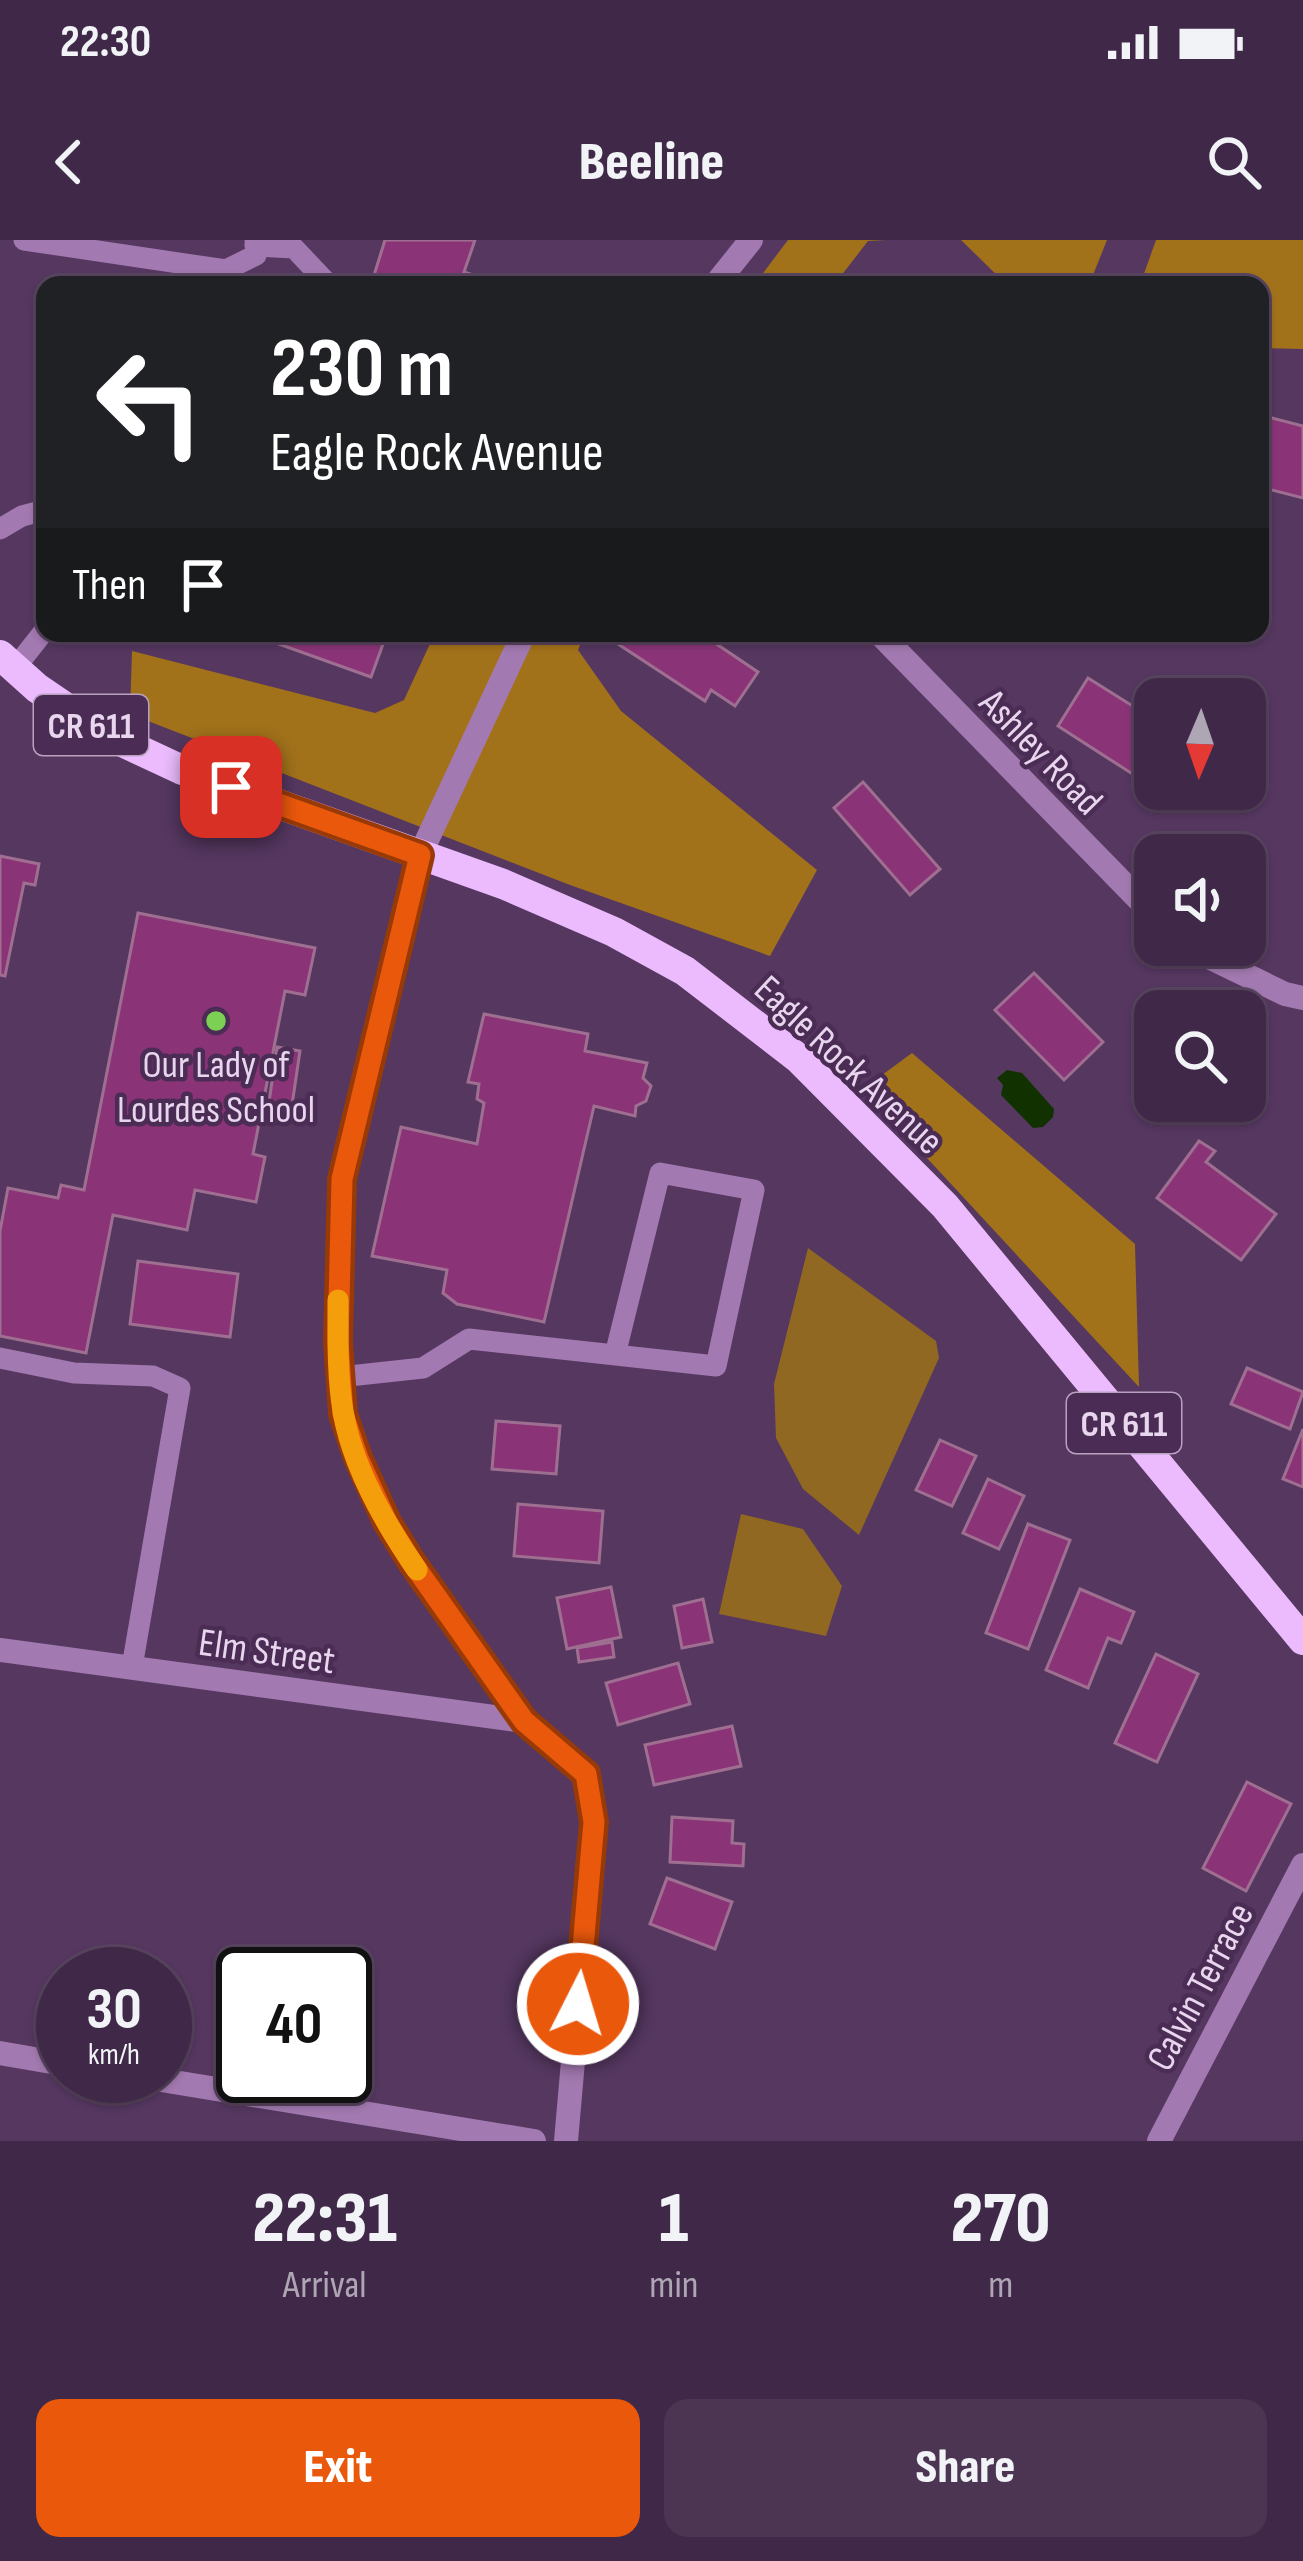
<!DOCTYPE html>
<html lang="en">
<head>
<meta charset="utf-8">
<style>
  :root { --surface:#402948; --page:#4b3552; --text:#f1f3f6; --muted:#aea6b4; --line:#594560; --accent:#ea580c }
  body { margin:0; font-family:"Sofia Sans Condensed",sans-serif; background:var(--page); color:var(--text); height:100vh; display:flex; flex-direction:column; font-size:45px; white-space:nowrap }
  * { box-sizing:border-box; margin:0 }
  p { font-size:39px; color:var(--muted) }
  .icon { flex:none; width:66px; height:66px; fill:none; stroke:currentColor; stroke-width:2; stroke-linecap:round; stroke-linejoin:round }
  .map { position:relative; height:1901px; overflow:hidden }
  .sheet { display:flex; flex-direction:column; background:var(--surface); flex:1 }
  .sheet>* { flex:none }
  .guide { position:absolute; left:36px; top:36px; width:1233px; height:366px; border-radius:24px; box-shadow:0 3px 9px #0004,0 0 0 3px var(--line); background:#202124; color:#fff; overflow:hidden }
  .needle { width:78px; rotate:182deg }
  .fabs { position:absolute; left:1134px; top:438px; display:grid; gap:24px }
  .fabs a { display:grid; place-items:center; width:132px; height:132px; border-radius:24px; background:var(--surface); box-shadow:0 3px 9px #0004,0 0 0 3px var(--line); font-size:60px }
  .speed { position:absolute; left:36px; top:1707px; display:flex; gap:24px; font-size:60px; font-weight:700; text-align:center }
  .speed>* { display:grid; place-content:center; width:156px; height:156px; border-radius:50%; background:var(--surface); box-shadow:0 3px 9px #0004,0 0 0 3px var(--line); line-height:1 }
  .speed small { font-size:30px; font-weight:400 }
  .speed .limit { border:6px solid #111; border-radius:18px; background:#fff; color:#111 }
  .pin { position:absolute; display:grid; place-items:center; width:102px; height:102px; color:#fff; margin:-51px; border-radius:24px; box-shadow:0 6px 18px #0006 }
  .me { position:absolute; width:132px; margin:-66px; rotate:5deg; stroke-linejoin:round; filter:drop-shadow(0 0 9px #0008) }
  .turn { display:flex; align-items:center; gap:42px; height:252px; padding:0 36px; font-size:54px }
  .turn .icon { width:156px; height:156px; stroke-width:2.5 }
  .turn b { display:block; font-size:84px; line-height:102px }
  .then { display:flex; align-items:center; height:114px; padding:0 36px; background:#0003; gap:24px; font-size:45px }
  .eta { display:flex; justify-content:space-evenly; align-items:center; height:204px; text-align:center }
  .eta b { font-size:72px; font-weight:800; line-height:84px }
  .cta { display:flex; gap:24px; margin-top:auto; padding:24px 36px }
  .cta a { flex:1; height:138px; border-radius:24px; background:var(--accent); color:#fff; font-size:48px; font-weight:800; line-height:138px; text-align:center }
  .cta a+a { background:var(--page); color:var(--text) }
  .status { display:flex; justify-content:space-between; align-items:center; height:84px; padding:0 60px; background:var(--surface); direction:ltr }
  .status svg { height:33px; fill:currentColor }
  header { display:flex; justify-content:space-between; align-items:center; height:156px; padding:0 36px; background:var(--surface); font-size:54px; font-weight:800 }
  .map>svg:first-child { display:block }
</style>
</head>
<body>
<div class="status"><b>22:30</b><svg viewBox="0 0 49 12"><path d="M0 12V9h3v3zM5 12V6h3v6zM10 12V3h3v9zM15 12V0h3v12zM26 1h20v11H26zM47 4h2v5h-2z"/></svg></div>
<header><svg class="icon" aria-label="back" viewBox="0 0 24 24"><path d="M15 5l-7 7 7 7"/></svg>Beeline<svg class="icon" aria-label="search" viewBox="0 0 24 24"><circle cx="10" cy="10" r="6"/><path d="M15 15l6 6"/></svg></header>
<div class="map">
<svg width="1303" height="1901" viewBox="0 0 1303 1901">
  <rect width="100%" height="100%" fill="#553760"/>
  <g fill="#906821">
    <path d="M 808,1008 L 936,1101 L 939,1118 L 859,1295 L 803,1249 L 776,1198 L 774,1144 Z"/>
    <path d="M 741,1274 L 803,1289 L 842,1346 L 826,1396 L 719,1374 Z"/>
  </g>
  <g fill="#a2721b">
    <path d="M 788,0 L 886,0 L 868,1 L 834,45 L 754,45 Z"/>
    <path d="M 961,0 L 1107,0 L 1089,45 L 1007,45 Z"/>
    <path d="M 1156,0 L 1303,0 L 1303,109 L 1260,108 L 1260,45 L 1140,45 Z"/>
    <path d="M 435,393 L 585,393 L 578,410 L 621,471 L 817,630 L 770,716 L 570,645 L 130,474 L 132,411 L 375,473 L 404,460 Z"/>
    <path d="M 912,813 L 1135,1004 L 1139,1147 L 863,849 Z"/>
  </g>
  <path fill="#113200" d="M 1007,830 L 1022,833 L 1054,869 L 1053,877 L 1043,887 L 1033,888 L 1001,855 L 1003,845 L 997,838 Z"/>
  <g fill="#8a3477" stroke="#9f6f91" stroke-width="3">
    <path d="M 385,0 L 475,0 L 464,32 L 476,36 L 473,45 L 371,45 Z"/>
    <path d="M 1260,175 L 1303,186 L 1303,258 L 1260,247 Z"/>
    <path d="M 248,393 L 387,393 L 371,437 Z"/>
    <path d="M 625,393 L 700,393 L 758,432 L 735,466 L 711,450 L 705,461 L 618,404 Z"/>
    <path d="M 1088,438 L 1155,480 L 1155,495 L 1131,533 L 1058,486 Z"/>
    <path d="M 863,542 L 940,629 L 910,655 L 834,568 Z"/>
    <path d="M 0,616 L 39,624 L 35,645 L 24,643 L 5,736 L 0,735 Z"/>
    <path d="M 138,673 L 315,708 L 305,755 L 285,751 L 253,914 L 265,917 L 256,962 L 195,950 L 187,990 L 113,975 L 86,1113 L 0,1096 L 0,991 L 8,948 L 58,958 L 61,945 L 84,950 Z"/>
    <path d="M 1034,733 L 1103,802 L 1064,840 L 995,770 Z"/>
    <path d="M 484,774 L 588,794 L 585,811 L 647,823 L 643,838 L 651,846 L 646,861 L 636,866 L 635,876 L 594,866 L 544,1082 L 457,1064 L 443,1053 L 447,1030 L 372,1016 L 401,887 L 477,904 L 484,863 L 477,859 L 479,844 L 468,842 Z"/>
    <path d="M 277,807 L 300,811 L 292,865 L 269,862 Z"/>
    <path d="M 1199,901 L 1215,911 L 1206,922 L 1276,974 L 1241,1020 L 1157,958 Z"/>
    <path d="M 138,1021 L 238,1034 L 230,1097 L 130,1084 Z"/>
    <path d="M 1247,1128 L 1303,1152 L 1290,1189 L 1231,1164 Z"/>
    <path d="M 496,1181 L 560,1186 L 556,1234 L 492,1229 Z"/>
    <path d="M 1303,1189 L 1303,1247 L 1283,1239 Z"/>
    <path d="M 940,1200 L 976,1216 L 952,1266 L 916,1250 Z"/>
    <path d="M 988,1239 L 1024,1256 L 999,1309 L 963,1293 Z"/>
    <path d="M 518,1264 L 603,1271 L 599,1323 L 514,1316 Z"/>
    <path d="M 1028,1284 L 1070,1300 L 1028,1409 L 986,1393 Z"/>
    <path d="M 611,1347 L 621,1397 L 567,1409 L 557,1358 Z"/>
    <path d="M 1080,1349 L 1134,1372 L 1121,1403 L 1108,1398 L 1088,1448 L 1046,1430 Z"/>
    <path d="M 703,1359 L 712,1402 L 682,1408 L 674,1366 Z"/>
    <path d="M 612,1402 L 614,1417 L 579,1422 L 577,1408 Z"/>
    <path d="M 1156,1414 L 1198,1434 L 1157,1522 L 1115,1503 Z"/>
    <path d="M 678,1423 L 690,1464 L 618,1485 L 606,1443 Z"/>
    <path d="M 732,1486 L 741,1526 L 654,1545 L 645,1505 Z"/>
    <path d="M 1247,1542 L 1291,1564 L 1246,1651 L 1203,1628 Z"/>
    <path d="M 672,1577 L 733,1581 L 732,1603 L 744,1604 L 743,1626 L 670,1622 Z"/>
    <path d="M 667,1638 L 732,1662 L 715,1709 L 650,1684 Z"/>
  </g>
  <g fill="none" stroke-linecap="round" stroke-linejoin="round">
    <g stroke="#a279b0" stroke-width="21">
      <path d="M 24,0 L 226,30 L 256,15 L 255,0"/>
      <path d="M 255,6 L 294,8 L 329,45"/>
      <path d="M 0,289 L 22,276 L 45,270"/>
      <path d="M 15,428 L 45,390"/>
      <path d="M 0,1118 L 74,1133 L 153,1136 L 180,1148 L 132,1427"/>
      <path d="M 340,1137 L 423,1128 L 469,1099 L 716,1126 L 754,950 L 660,933 L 615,1115"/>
    </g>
    <g stroke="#a279b0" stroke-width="24">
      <path d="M 715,45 L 751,0"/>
      <path d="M 879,393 L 1155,676"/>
      <path d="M 420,615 L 524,393"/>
      <path d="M 1184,705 L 1285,754 L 1303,758"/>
      <path d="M 0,1410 L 524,1481"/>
      <path d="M 0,1813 L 63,1824"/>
      <path d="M 137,1836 L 534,1901"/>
      <path d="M 1159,1901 L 1303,1625"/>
    </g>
    <path stroke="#a279b0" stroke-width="24" d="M 420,615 L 342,939 L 338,1102 L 343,1174 L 358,1218 L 387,1283 L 524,1481 L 586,1534 L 594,1582 L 566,1901"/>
    <path stroke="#ebbbfd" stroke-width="30" d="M 0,415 L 37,448 L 103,493 L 180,529 L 503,644 L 614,692 L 685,731 L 798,818 L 945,966 L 1303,1400"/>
  </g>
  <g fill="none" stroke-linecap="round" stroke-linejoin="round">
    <defs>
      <path id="route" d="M 231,547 L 420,615 L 342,939 L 338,1102 L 343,1174 L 358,1218 L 387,1282 L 411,1321 L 524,1481 L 586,1534 L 594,1582 L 578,1764"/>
    </defs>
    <use href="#route" stroke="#983908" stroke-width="30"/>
    <use href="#route" stroke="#ea580c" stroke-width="21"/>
    <path stroke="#f59e0b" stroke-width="21" d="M 338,1060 C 338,1096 337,1135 343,1171 C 352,1226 386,1285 417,1330"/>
  </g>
  <circle fill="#7cd155" stroke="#4a2c54" stroke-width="4.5" cx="216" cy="781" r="12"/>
  <g text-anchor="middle" stroke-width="9" stroke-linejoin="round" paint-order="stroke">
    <g fill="#4a2c54" stroke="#b9a2c0" stroke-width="3">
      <rect x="34" y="455" width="114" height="60" rx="9"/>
      <rect x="1067" y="1153" width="114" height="60" rx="9"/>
    </g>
    <g font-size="36" font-weight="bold" fill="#e8d5ee">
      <text x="91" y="498">CR 611</text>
      <text x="1124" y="1196">CR 611</text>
    </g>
    <g font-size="39" fill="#e8d5ee" stroke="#4a2c54">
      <text transform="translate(1042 511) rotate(46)" y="14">Ashley Road</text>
      <text transform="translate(850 824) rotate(43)" y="14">Eagle Rock Avenue</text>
      <text transform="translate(267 1410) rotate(8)" y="14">Elm Street</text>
      <text transform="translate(1199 1746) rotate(-62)" y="14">Calvin Terrace</text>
    </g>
    <g font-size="39" fill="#e8d5ee" stroke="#4a2c54">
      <text x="216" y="837">Our Lady of<tspan x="216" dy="45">Lourdes School</tspan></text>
    </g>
  </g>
</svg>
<div class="fabs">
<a><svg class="needle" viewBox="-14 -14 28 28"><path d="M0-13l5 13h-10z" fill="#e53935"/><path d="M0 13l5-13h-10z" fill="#aea6b4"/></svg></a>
<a><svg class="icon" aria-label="sound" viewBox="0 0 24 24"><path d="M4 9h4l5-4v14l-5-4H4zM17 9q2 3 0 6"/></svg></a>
<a><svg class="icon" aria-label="search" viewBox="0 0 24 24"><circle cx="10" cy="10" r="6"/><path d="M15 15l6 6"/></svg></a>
</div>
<div class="speed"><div>30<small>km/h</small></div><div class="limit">40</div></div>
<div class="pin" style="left:231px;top:547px;background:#d93025"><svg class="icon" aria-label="arrive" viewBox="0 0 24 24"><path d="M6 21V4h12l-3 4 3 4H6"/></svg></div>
<svg class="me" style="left:578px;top:1764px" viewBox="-20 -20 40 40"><circle r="17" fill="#ea580c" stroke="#fff" stroke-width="3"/><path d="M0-11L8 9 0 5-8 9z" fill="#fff"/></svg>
<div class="guide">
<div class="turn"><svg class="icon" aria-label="left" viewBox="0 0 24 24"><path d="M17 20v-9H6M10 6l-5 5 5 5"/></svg><div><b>230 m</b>Eagle Rock Avenue</div></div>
<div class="then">Then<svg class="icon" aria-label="arrive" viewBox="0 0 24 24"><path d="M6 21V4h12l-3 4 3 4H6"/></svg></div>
</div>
</div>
<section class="sheet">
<div class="eta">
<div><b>22:31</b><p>Arrival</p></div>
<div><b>1</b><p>min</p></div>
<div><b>270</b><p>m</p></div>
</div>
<div class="cta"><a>Exit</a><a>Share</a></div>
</section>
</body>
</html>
